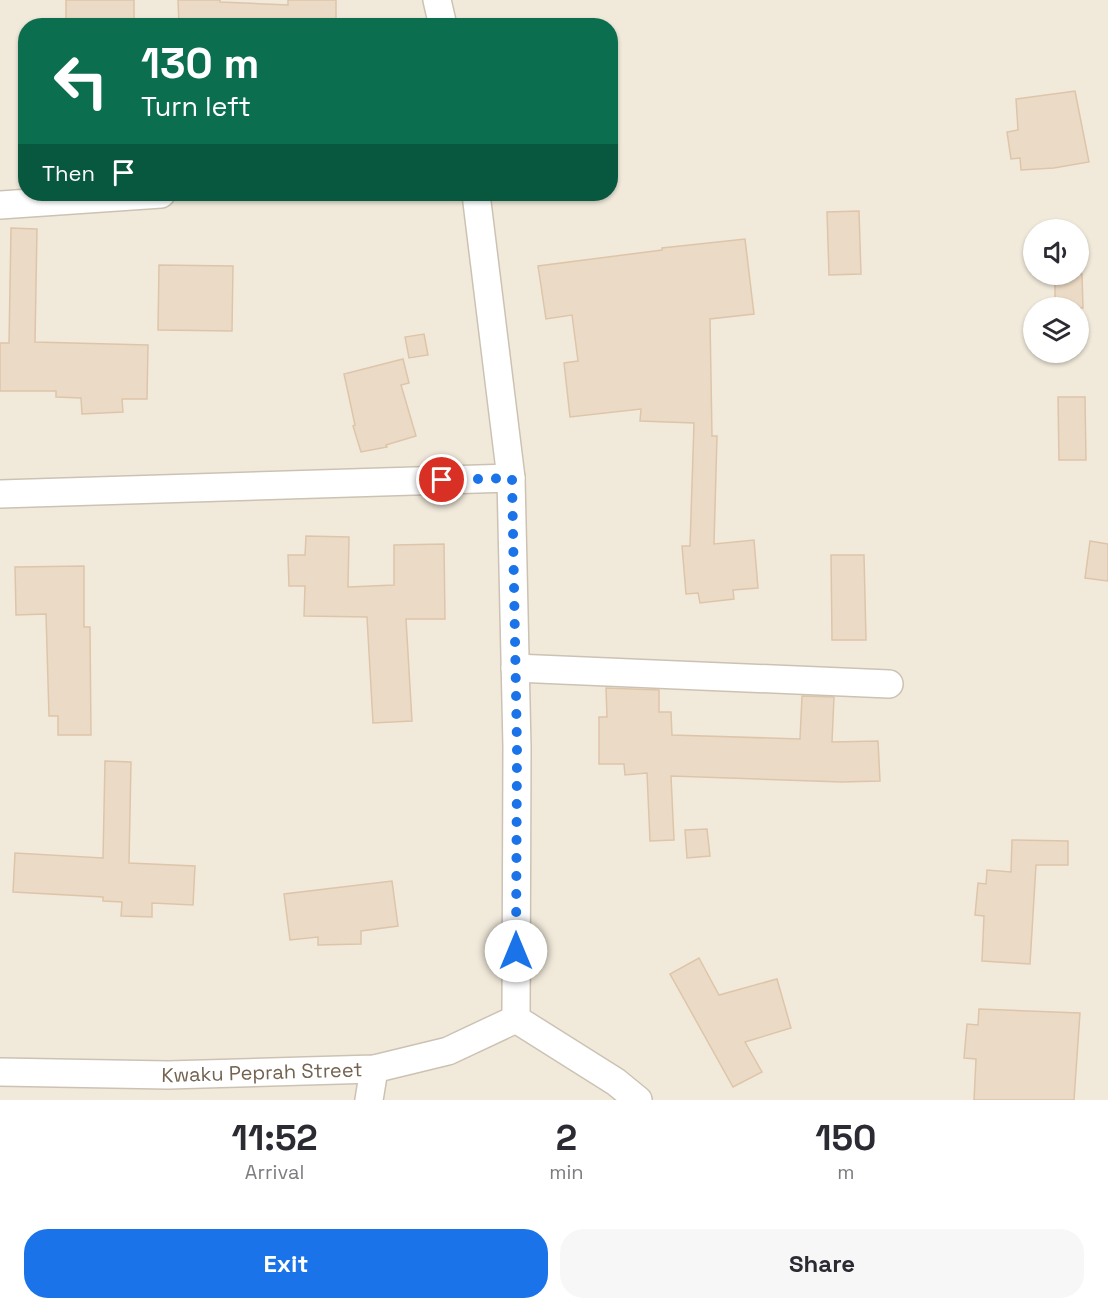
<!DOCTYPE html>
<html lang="en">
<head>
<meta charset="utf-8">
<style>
  :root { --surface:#fff; --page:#f7f7f7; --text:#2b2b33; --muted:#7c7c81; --accent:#1a73e8 }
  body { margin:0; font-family:"Space Grotesk",sans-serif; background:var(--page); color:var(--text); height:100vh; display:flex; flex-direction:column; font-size:22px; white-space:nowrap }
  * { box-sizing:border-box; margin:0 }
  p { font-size:20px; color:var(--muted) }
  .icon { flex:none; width:33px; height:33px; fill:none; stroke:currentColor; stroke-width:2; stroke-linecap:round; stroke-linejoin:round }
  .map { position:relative; height:1100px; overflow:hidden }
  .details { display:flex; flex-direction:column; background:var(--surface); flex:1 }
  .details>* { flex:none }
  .guide { position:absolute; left:18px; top:18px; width:600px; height:183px; border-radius:24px; box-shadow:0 2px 4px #0004; background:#0b6e4f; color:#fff; overflow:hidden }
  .tools { position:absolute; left:1023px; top:219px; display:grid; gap:12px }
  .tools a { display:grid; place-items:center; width:66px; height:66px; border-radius:50%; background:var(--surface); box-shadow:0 2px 4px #0004; font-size:30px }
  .pin { position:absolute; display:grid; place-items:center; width:51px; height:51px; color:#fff; margin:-26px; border:3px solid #fff; border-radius:50%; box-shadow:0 2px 6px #0007 }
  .me { position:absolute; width:66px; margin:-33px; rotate:0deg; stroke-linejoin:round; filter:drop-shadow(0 0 4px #0008) }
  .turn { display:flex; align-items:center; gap:21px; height:126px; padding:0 24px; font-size:27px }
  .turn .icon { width:78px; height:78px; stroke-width:2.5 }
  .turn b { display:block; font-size:42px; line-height:51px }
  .then { display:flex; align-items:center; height:57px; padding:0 24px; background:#0003; gap:12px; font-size:22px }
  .eta { display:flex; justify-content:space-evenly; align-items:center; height:102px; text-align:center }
  .eta b { font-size:36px; font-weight:700; line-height:42px }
  .button { display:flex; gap:12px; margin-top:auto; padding:12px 24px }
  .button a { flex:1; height:69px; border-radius:24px; background:var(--accent); color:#fff; font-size:24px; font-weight:700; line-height:69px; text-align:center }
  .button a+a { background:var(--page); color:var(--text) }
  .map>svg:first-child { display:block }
</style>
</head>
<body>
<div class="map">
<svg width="1108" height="1100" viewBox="0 0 1108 1100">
  <rect width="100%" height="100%" fill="#fbf7ec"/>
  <path fill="#f1eadb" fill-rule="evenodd" d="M 0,0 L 1108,0 L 1108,1100 L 0,1100 ZM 26,26 L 610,26 L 610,194 L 26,194 ZM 1034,230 L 1078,230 L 1078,274 L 1034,274 ZM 1034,308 L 1078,308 L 1078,352 L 1034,352 Z"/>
  <g fill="#ebdac5" stroke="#dec5a9" stroke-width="1.5">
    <rect x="66" y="0" width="68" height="26"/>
    <path d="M 178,0 L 220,0 L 220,2 L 288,5 L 288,0 L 336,0 L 336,26 L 179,26 Z"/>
    <path d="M 1075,91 L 1089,162 L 1054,168 L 1021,170 L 1020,158 L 1011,159 L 1007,132 L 1018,130 L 1016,99 Z"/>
    <path d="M 859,211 L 861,274 L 829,275 L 827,212 Z"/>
    <path d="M 11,228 L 37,229 L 35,342 L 148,345 L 147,399 L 122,399 L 123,412 L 82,414 L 81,398 L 56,397 L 56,391 L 0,391 L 0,343 L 9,343 Z"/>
    <path d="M 745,239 L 754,314 L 710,319 L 712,436 L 717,436 L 714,544 L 754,540 L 758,588 L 733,590 L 734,599 L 700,603 L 698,593 L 686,594 L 682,546 L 690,546 L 694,423 L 640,421 L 641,409 L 570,417 L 564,363 L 578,361 L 572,315 L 546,319 L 538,266 L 662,250 L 662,248 Z"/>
    <path d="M 159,265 L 233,266 L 232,331 L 158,330 Z"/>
    <path d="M 1055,274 L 1082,274 L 1083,308 L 1055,308 Z"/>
    <path d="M 424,334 L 428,355 L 409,358 L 405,337 Z"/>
    <path d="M 403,359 L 409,383 L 401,385 L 416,436 L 386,445 L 387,447 L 361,452 L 353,426 L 355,425 L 344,374 Z"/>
    <path d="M 1058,397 L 1085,397 L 1086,460 L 1059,460 Z"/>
    <path d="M 306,536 L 349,537 L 348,587 L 394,585 L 394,545 L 444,544 L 445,619 L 406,619 L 412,721 L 373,723 L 367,617 L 304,616 L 305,586 L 289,586 L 288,555 L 305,555 Z"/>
    <path d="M 1090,541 L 1108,544 L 1108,581 L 1085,578 Z"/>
    <path d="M 831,555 L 864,555 L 866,640 L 832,640 Z"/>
    <path d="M 84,566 L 84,627 L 90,627 L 91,735 L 58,735 L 58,716 L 49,716 L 46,614 L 16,615 L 15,567 Z"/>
    <path d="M 606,688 L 659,690 L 659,712 L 671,712 L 672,735 L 800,739 L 802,696 L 834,697 L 832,742 L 878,741 L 880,781 L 842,782 L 671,776 L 674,840 L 650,841 L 647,773 L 625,775 L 624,764 L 599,764 L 599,717 L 607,717 Z"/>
    <path d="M 105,761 L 131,762 L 129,863 L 195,866 L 193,905 L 152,903 L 152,917 L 121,916 L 122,902 L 103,901 L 103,897 L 13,892 L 15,853 L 103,858 Z"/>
    <path d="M 707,829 L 710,856 L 687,858 L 685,830 Z"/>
    <path d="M 1012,840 L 1068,841 L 1068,865 L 1036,865 L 1030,964 L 982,961 L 984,916 L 975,915 L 978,883 L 986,884 L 987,870 L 1011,872 Z"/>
    <path d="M 392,881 L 398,926 L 361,931 L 361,944 L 318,945 L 318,937 L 290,940 L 284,894 Z"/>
    <path d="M 699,958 L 719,995 L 777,979 L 791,1028 L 745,1042 L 762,1072 L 733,1087 L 670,974 Z"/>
    <path d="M 979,1009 L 1080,1013 L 1074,1100 L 974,1100 L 976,1059 L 964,1058 L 967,1024 L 978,1025 Z"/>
  </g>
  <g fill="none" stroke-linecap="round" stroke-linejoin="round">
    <defs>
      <g id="street">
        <path d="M 437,0 L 443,26"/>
        <path d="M 476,194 L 511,478"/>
        <path d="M 0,205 L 161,194"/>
        <path d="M 0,494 L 511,478 L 517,747 L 516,1019"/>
        <path d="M 515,668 L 889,684"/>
        <path d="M 516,1019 L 616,1082 L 638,1100"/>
        <path id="s1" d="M 0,1072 L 168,1075 L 374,1069 L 448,1051 L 516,1019"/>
        <path d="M 369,1100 L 374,1069"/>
      </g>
    </defs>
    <use href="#street" stroke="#ccc2b3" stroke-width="30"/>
    <use href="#street" stroke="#fff" stroke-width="27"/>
  </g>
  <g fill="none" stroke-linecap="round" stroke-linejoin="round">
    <path stroke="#1a73e8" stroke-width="10" stroke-dasharray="0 18" d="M 442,480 L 512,478 L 517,747 L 516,951"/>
  </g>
  <g text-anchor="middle" stroke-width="4.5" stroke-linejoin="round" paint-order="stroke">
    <g font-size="20" fill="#736351" stroke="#fdfbf2">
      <text dy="7" stroke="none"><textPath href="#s1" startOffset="262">Kwaku Peprah Street</textPath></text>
    </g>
  </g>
</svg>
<div class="tools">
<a><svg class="icon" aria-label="sound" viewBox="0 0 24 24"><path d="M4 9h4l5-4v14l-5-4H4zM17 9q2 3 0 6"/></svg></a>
<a><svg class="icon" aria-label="layers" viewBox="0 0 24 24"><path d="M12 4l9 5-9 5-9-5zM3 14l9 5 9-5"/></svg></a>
</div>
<div class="pin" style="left:442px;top:480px;background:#d93025"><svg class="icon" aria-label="arrive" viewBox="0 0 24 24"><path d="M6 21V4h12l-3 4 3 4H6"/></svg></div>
<svg class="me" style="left:516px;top:951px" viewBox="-20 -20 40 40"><circle r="19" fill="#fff"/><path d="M0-13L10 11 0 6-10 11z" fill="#1a73e8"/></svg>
<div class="guide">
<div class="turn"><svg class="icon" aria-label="left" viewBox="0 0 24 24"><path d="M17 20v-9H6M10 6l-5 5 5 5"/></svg><div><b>130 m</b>Turn left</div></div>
<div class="then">Then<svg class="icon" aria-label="arrive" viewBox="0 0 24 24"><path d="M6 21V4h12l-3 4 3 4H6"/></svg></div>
</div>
</div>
<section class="details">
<div class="eta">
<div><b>11:52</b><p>Arrival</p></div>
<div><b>2</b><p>min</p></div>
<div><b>150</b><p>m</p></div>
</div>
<div class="button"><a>Exit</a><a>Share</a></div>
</section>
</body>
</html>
